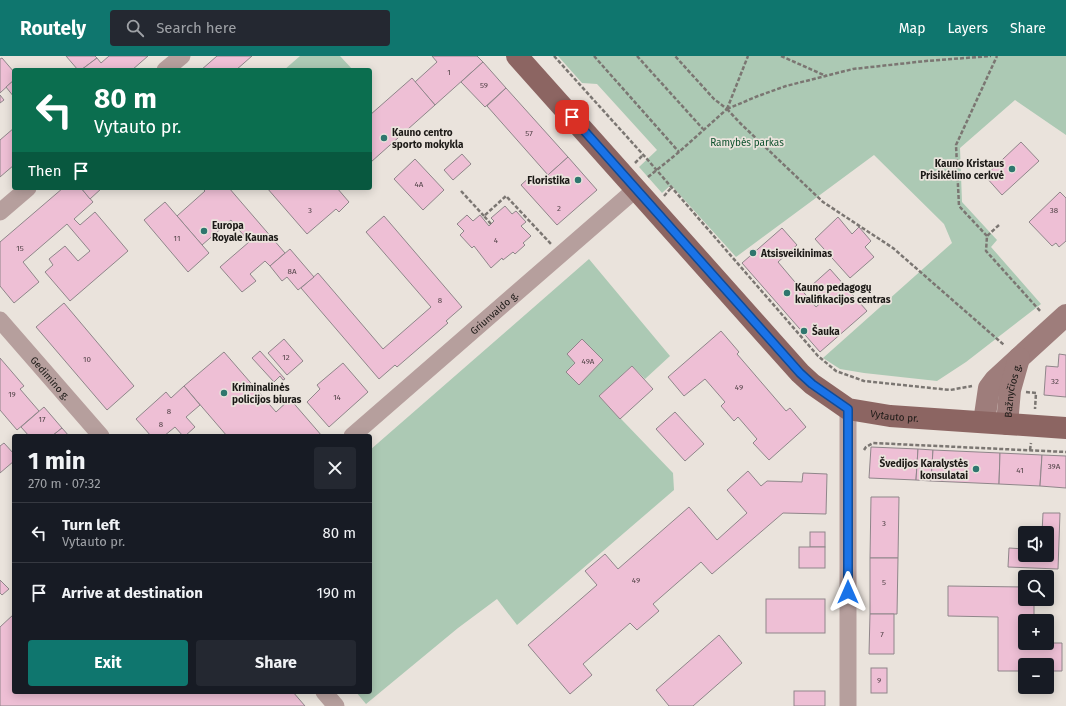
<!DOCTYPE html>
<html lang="en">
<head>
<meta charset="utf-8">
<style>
  :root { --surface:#171b24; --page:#242831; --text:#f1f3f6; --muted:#9ea1a6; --line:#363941; --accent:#0f766e }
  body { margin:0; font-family:"Fira Sans",sans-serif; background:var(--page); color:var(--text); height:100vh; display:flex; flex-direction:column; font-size:15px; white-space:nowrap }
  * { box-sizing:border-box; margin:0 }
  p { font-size:13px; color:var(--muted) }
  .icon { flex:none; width:22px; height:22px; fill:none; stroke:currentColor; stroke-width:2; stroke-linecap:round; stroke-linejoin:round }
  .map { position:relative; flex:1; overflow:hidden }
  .side { position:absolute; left:12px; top:378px; width:360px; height:260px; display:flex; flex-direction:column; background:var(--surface); border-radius:4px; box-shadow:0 2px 10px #0003 }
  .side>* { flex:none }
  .hud { position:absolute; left:12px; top:12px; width:360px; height:122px; border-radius:4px; box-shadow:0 2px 10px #0003; background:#0b6e4f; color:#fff; overflow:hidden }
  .tools { position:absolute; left:1018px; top:470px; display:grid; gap:8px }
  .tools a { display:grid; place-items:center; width:36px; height:36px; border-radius:4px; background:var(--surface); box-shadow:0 2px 10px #0003; font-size:20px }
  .pin { position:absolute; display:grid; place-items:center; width:34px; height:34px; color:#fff; margin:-17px; border-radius:8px; box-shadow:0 2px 6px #0006 }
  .me { position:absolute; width:44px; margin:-22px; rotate:0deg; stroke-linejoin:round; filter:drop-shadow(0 0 3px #0008) }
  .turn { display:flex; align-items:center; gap:14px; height:84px; padding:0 16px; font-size:18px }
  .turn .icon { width:52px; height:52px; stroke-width:2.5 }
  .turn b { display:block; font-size:28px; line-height:34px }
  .then { display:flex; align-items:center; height:38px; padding:0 16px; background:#0003; gap:8px; font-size:15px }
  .round { display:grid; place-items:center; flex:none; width:42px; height:42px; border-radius:4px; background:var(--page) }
  .head { display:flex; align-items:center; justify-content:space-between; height:68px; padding:0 16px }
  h1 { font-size:24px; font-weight:700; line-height:30px }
  .button { display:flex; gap:8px; margin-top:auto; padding:8px 16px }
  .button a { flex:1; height:46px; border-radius:4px; background:var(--accent); color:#fff; font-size:16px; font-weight:700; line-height:46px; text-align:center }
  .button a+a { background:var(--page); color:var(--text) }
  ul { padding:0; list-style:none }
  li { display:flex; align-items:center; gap:12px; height:60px; padding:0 16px; border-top:1px solid var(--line) }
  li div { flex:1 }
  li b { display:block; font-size:15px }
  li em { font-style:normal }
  header { display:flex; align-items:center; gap:24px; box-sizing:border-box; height:56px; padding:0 20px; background:var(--accent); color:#fff }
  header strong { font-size:19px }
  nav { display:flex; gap:22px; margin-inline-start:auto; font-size:14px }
  .search { width:280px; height:36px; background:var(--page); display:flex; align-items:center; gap:10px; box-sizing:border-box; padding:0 14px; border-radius:4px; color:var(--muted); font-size:15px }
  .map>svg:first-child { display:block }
</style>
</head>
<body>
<header>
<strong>Routely</strong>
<div class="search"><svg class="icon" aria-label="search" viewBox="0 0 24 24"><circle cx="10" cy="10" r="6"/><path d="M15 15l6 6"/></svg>Search here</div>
<nav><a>Map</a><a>Layers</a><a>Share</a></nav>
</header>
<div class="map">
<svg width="1066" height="650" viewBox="0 0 1066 650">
  <rect width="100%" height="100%" fill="#eae3dc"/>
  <g fill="#acc9b4">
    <path d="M 300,0 L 340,0 L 353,14 L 284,14 Z"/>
    <path d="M 558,0 L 1066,0 L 1066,79 L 1015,44 L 960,92 L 962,146 L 997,184 L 991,191 L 1041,248 L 966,306 L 937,325 L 864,317 L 840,313 L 823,302 L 952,187 L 944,168 L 874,99 L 736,201 L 671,129 L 662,137 L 639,111 L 657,94 L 597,28 L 582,27 Z"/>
    <path d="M 589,203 L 670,300 L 645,323 L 632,310 L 599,340 L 673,417 L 674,434 L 517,569 L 497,543 L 458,572 L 366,648 L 356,636 L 370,636 L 370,394 Z"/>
  </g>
  <g fill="#eebfd5" stroke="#8f868a">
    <path d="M 66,0 L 95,0 L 97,2 L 81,14 L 78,14 Z"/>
    <path d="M 109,0 L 148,0 L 132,14 L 81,14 L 97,2 L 101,7 Z"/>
    <path d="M 217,0 L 252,0 L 236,14 L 201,14 Z"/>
    <path d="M 432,0 L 477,0 L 483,6 L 435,49 L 415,26 L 437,6 Z"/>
    <path d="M 2,2 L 14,16 L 14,24 L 0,37 L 0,3 Z"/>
    <path d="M 483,6 L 506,32 L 485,51 L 461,26 Z"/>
    <path d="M 412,22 L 435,49 L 371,106 L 370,59 Z"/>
    <path d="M 14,24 L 14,41 L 6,31 Z"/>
    <path d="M 506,32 L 568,101 L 548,119 L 487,50 Z"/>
    <path d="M 0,39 L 4,44 L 0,47 Z"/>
    <path d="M 14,72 L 14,109 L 0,121 L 0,84 Z"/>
    <path d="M 1021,86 L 1039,105 L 1002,139 L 985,120 Z"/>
    <path d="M 462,98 L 471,108 L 453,124 L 444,114 Z"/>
    <path d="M 568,101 L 597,134 L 557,169 L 521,129 L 532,119 L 539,127 Z"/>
    <path d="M 415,103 L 444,134 L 423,154 L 394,123 Z"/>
    <path d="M 63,132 L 81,132 L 93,146 L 74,163 L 80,169 L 95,156 L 128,195 L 70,245 L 45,216 L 53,209 L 49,203 L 65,190 L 78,205 L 90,195 L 67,168 L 23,206 L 39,226 L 14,247 L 0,230 L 0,186 Z"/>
    <path d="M 81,132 L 102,132 L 90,143 Z"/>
    <path d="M 202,132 L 229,132 L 285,197 L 270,210 L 265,205 L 250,218 L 256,225 L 242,236 L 220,211 L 249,186 L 231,164 L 202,189 L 177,160 L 205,135 Z"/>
    <path d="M 267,132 L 337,132 L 349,146 L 339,156 L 336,153 L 307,178 Z"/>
    <path d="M 1060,136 L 1066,142 L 1066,185 L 1059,191 L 1056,187 L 1052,190 L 1029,166 Z"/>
    <path d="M 165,146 L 209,197 L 188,216 L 144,164 Z"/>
    <path d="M 505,150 L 512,158 L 516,155 L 526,166 L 521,170 L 531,180 L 523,187 L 525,189 L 515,198 L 513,196 L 503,204 L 502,202 L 491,212 L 474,190 L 472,192 L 460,179 L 464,175 L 457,168 L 467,159 L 473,165 L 480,159 L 489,170 L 494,165 L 491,162 Z"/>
    <path d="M 384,160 L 462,251 L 446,265 L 448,267 L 397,311 L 395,309 L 379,323 L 301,232 L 318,217 L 383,293 L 431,251 L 366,176 Z"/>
    <path d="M 838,161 L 852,178 L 859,171 L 871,185 L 865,191 L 874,201 L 850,222 L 815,183 Z"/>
    <path d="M 782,172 L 797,189 L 778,206 L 816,251 L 824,244 L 811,230 L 830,213 L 867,255 L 820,296 L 742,207 Z"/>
    <path d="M 290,193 L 314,221 L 298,234 L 287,221 L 282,225 L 270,210 Z"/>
    <path d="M 64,247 L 134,330 L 107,354 L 36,271 Z"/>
    <path d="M 721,275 L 739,296 L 737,298 L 786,355 L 790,352 L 806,371 L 769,404 L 753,387 L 757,383 L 738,361 L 734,365 L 721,350 L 725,346 L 705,323 L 684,340 L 668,321 Z"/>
    <path d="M 284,283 L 303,305 L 287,319 L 268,297 Z"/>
    <path d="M 582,283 L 603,304 L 579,329 L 566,316 L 575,307 L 567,298 Z"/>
    <path d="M 260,295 L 285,323 L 283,324 L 280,320 L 274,326 L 252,302 Z"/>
    <path d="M 224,296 L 276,356 L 290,343 L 322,380 L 227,380 L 184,330 Z"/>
    <path d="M 1059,298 L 1066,299 L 1066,341 L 1044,339 L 1046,310 L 1058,311 Z"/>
    <path d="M 0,302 L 24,330 L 20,333 L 39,355 L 17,374 L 0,354 Z"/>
    <path d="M 343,307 L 368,336 L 329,371 L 307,346 L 320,333 L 317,329 Z"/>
    <path d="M 632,310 L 653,333 L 620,363 L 599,340 Z"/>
    <path d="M 184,330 L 200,349 L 186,361 L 195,371 L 185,380 L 183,380 L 175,371 L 164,380 L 151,380 L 136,363 L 166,336 L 171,342 Z"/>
    <path d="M 44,351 L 62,372 L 52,380 L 29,380 L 21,371 Z"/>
    <path d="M 675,356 L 704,388 L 685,405 L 656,373 Z"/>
    <path d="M 62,372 L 69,380 L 52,380 Z"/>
    <path d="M 4,387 L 14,398 L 14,405 L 0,417 L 0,390 Z"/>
    <path d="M 871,391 L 918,393 L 916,424 L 869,422 Z"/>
    <path d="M 918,393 L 933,394 L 931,425 L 916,424 Z"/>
    <path d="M 933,394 L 1000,397 L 999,428 L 931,425 Z"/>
    <path d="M 1000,397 L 1042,399 L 1040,430 L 999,428 Z"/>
    <path d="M 1042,399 L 1066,400 L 1066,432 L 1040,430 Z"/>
    <path d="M 748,415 L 761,430 L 767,425 L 802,426 L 803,417 L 827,418 L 826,458 L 783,457 L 712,518 L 701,506 L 653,548 L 659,555 L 637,574 L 630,567 L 583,608 L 592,619 L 570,638 L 528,589 L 597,529 L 585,515 L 605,498 L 618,513 L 689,451 L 717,484 L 747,457 L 727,434 Z"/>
    <path d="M 871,441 L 899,441 L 898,502 L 870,502 Z"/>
    <path d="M 1043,457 L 1060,457 L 1058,513 L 1008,511 L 1009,492 L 1025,493 L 1025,499 L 1047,499 L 1047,477 L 1042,477 Z"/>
    <rect x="810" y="476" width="15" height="15"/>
    <rect x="799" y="491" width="26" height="21"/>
    <path d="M 870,502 L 898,502 L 897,558 L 870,558 Z"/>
    <path d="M 0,524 L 9,533 L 2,539 L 0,537 Z"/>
    <path d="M 948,530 L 1025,531 L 1025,543 L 1034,543 L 1034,565 L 1025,565 L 1025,587 L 1062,587 L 1062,615 L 1047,615 L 1047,609 L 1025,609 L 1025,615 L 998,615 L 998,561 L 948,560 Z"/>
    <rect x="766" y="543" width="59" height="34"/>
    <path d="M 14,558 L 14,636 L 293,636 L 305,650 L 0,650 L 0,571 Z"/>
    <path d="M 870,558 L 894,558 L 894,598 L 869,598 Z"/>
    <path d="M 719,579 L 742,607 L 693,650 L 669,650 L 656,634 Z"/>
    <rect x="871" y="612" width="16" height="25"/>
    <rect x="794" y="635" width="31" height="15"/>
  </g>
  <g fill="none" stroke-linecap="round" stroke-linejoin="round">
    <g stroke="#7b7672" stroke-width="2.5" stroke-dasharray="4 2" stroke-linecap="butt">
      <path d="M 554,0 L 647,103 L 818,300 L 836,315 L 864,325 L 950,334 L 972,330"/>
      <path d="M 594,0 L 679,96"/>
      <path d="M 637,0 L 703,73"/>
      <path d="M 781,0 L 826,20"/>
      <path d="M 727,53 L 740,67 L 823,146 L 893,192 L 1004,289"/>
      <path d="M 727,53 L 758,40 L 786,30 L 853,13 L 926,5 L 991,0"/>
      <path d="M 727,53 L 748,0"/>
      <path d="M 635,107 L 643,99"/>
      <path d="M 648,121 L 679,96 L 727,53 L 714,43 L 675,0"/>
      <path d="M 461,135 L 484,160"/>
      <path d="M 664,140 L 671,132"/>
      <path d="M 491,168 L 484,160 L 506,140 L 551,188"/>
      <path d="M 999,169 L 987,180 L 986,195 L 1041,256"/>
      <path d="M 987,180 L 959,150 L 956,89 L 997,0"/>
      <path d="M 1026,336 L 1036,337 L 1035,353"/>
      <path d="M 864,394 L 866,391 L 873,387 L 1066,396"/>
      <path d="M 1030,394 L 1031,387"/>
    </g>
    <g stroke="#b69f9d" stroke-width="17">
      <path d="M 165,14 L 182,0"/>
      <path d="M 0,156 L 28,132"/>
      <path id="s1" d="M 0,264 L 101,380"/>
      <path d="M 848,353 L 848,650"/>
      <path id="s2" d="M 352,380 L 636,133"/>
      <path d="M 324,636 L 336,650"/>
    </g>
    <g stroke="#9e7d7b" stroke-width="22">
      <path d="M 984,366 L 989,332 L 995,324 L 1066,259"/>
      <path id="s3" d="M 1007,368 L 1010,334 L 1019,302"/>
    </g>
    <path stroke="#8c6562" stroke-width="22" id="s4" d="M 517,0 L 800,317 L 812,328 L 848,353 L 890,360 L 1066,372"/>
  </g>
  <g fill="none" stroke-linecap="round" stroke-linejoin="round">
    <defs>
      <path id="route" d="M 572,61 L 800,317 L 812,328 L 848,353 L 848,536"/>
    </defs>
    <use href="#route" stroke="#114b97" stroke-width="10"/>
    <use href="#route" stroke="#1a73e8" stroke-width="7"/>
  </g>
  <g fill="#2f766e" stroke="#eae3dc" stroke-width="1.5">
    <circle cx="384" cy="82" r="4"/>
    <circle cx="1012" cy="113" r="4"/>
    <circle cx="578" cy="124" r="4"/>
    <circle cx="204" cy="175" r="4"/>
    <circle cx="753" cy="197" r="4"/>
    <circle cx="787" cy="237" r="4"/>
    <circle cx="804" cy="275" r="4"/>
    <circle cx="224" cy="337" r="4"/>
    <circle cx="976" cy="413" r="4"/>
  </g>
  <g text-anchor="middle" stroke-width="3.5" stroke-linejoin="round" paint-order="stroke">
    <g font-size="8" fill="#504246">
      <text x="449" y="19">1</text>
      <text x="484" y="32">59</text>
      <text x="529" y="80">57</text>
      <text x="419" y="131">4A</text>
      <text x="559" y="155">2</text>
      <text x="310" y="157">3</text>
      <text x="1054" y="157">38</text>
      <text x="177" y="185">11</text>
      <text x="496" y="187">4</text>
      <text x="20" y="195">15</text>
      <text x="292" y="218">8A</text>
      <text x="440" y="247">8</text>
      <text x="286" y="304">12</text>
      <text x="87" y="306">10</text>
      <text x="588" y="308">49A</text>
      <text x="1055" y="328">32</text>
      <text x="739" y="334">49</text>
      <text x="12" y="341">19</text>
      <text x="337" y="344">14</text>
      <text x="169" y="358">8</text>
      <text x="42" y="366">17</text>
      <text x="161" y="371">8</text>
      <text x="1054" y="413">39A</text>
      <text x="1020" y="417">41</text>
      <text x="884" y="470">3</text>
      <text x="636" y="527">49</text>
      <text x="884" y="529">5</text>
      <text x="882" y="581">7</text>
      <text x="879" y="627">9</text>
    </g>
    <g font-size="10" font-weight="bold" fill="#1b1916" stroke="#eae3dc" text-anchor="start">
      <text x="392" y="80">Kauno centro<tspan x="392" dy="12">sporto mokykla</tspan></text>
      <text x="1004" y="111" text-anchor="end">Kauno Kristaus<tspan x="1004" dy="12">Prisikėlimo cerkvė</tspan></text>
      <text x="570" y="128" text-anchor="end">Floristika</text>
      <text x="212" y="173">Europa<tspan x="212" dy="12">Royale Kaunas</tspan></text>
      <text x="761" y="201">Atsisveikinimas</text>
      <text x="795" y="235">Kauno pedagogų<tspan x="795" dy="12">kvalifikacijos centras</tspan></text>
      <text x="812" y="279">Šauka</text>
      <text x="232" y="335">Kriminalinės<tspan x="232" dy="12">policijos biuras</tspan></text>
      <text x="968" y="411" text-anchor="end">Švedijos Karalystės<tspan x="968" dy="12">konsulatai</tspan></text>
    </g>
    <g font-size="10" fill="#0d502c" stroke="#eae3dc">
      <text x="747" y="90">Ramybės parkas</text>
    </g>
    <g font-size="10" fill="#1b1916" stroke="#eae3dc">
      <text dy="4" stroke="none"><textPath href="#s2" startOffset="188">Griunvaldo g.</textPath></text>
      <text dy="4" stroke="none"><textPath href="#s1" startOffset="77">Gedimino g.</textPath></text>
      <text dy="4" stroke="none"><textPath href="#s3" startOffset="34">Bažnyčios g.</textPath></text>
      <text dy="4" stroke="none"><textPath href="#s4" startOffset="532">Vytauto pr.</textPath></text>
    </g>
  </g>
</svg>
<div class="tools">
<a><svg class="icon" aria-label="sound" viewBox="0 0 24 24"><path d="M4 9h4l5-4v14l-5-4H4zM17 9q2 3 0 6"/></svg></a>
<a><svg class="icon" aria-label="search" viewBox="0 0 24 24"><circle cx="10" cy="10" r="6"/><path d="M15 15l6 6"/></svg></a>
<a>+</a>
<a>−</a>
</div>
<div class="pin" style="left:572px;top:61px;background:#d93025"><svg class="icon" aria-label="arrive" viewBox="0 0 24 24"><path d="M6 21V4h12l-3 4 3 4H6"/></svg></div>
<svg class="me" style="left:848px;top:536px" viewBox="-20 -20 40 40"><path d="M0-17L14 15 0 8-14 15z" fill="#1a73e8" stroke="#fff" stroke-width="4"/></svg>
<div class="hud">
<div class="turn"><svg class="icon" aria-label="left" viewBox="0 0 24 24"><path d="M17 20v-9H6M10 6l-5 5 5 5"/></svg><div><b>80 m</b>Vytauto pr.</div></div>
<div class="then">Then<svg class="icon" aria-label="arrive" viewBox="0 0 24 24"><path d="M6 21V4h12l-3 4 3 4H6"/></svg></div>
</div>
<section class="side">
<div class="head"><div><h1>1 min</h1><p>270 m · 07:32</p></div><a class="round"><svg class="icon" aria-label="close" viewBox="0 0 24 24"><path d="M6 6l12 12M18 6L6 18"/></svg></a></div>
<ul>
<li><svg class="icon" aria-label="left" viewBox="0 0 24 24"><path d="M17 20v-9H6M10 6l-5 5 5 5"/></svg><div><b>Turn left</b><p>Vytauto pr.</p></div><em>80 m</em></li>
<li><svg class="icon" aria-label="arrive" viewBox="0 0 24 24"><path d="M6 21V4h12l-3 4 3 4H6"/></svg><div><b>Arrive at destination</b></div><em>190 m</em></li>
</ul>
<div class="button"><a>Exit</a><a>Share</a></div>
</section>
</div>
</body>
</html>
